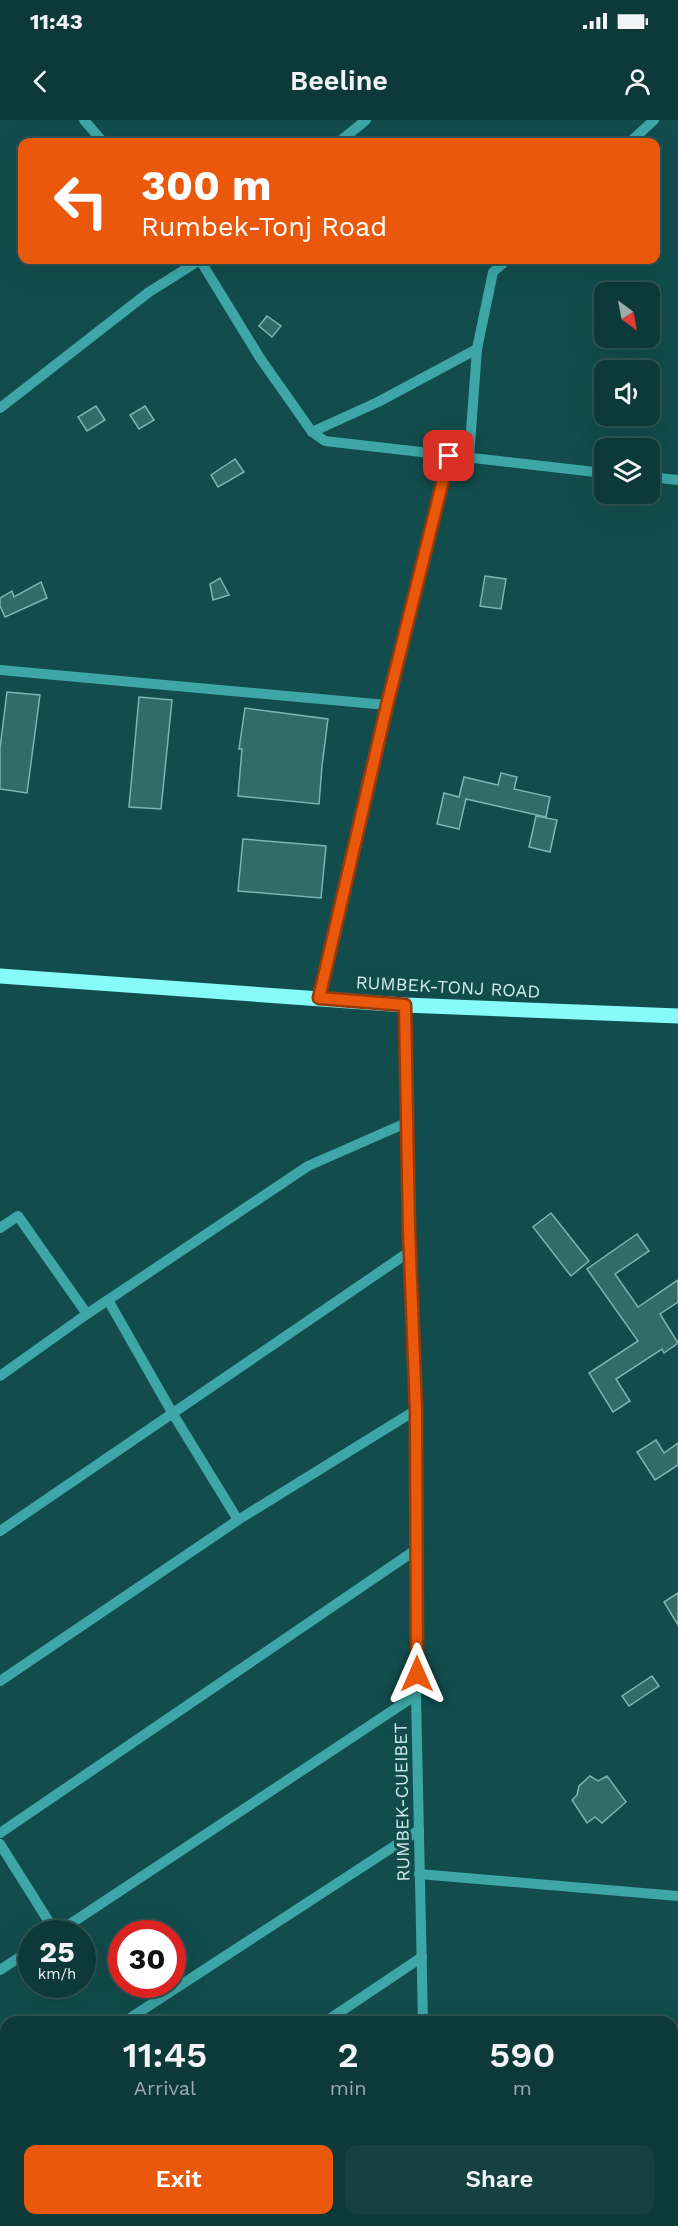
<!DOCTYPE html>
<html lang="en">
<head>
<meta charset="utf-8">
<style>
  :root { --surface:#0e3939; --page:#174041; --text:#f1f3f6; --muted:#9bacae; --line:#2e5353; --accent:#ea580c }
  body { margin:0; font-family:"Work Sans",sans-serif; background:var(--page); color:var(--text); height:100vh; display:flex; flex-direction:column; font-size:22px; white-space:nowrap }
  * { box-sizing:border-box; margin:0 }
  p { font-size:20px; color:var(--muted) }
  .icon { flex:none; width:33px; height:33px; fill:none; stroke:currentColor; stroke-width:2; stroke-linecap:round; stroke-linejoin:round }
  .map { position:relative; flex:1; overflow:hidden }
  .sheet { position:absolute; left:0px; top:1896px; width:678px; height:210px; display:flex; flex-direction:column; background:var(--surface); border-radius:18px 18px 0 0; box-shadow:0 6px 24px #0002,0 0 0 2px var(--line) }
  .sheet>* { flex:none }
  .top-card { position:absolute; left:18px; top:18px; width:642px; height:126px; border-radius:12px; box-shadow:0 6px 24px #0002,0 0 0 2px var(--line); background:#ea580c; color:#fff; overflow:hidden }
  .needle { width:39px; rotate:148deg }
  .buttons { position:absolute; left:594px; top:162px; display:grid; gap:12px }
  .buttons a { display:grid; place-items:center; width:66px; height:66px; border-radius:12px; background:var(--surface); box-shadow:0 6px 24px #0002,0 0 0 2px var(--line); font-size:30px }
  .speed { position:absolute; left:18px; top:1800px; display:flex; gap:12px; font-size:30px; font-weight:700; text-align:center }
  .speed>* { display:grid; place-content:center; width:78px; height:78px; border-radius:50%; background:var(--surface); box-shadow:0 6px 24px #0002,0 0 0 2px var(--line); line-height:1 }
  .speed small { font-size:15px; font-weight:400 }
  .speed .limit { border:9px solid #d22; background:#fff; color:#111 }
  .pin { position:absolute; display:grid; place-items:center; width:51px; height:51px; color:#fff; margin:-26px; border-radius:12px; box-shadow:0 3px 9px #0006 }
  .me { position:absolute; width:66px; margin:-33px; rotate:0deg; stroke-linejoin:round; filter:drop-shadow(0 0 4px #0008) }
  .turn { display:flex; align-items:center; gap:21px; height:126px; padding:0 24px; font-size:27px }
  .turn .icon { width:78px; height:78px; stroke-width:2.5 }
  .turn b { display:block; font-size:42px; line-height:51px }
  .eta { display:flex; justify-content:space-evenly; align-items:center; height:102px; text-align:center }
  .eta b { font-size:36px; font-weight:600; line-height:42px }
  .primary-button { display:flex; gap:12px; margin-top:auto; padding:12px 24px }
  .primary-button a { flex:1; height:69px; border-radius:12px; background:var(--accent); color:#fff; font-size:24px; font-weight:600; line-height:69px; text-align:center }
  .primary-button a+a { background:var(--page); color:var(--text) }
  .status { display:flex; justify-content:space-between; align-items:center; height:42px; padding:0 30px; background:var(--surface); direction:ltr }
  .status svg { height:16px; fill:currentColor }
  header { display:flex; justify-content:space-between; align-items:center; height:78px; padding:0 24px; background:var(--surface); font-size:27px; font-weight:600 }
  .map>svg:first-child { display:block }
</style>
</head>
<body>
<div class="status"><b>11:43</b><svg viewBox="0 0 49 12"><path d="M0 12V9h3v3zM5 12V6h3v6zM10 12V3h3v9zM15 12V0h3v12zM26 1h20v11H26zM47 4h2v5h-2z"/></svg></div>
<header><svg class="icon" aria-label="back" viewBox="0 0 24 24"><path d="M15 5l-7 7 7 7"/></svg>Beeline<svg class="icon" aria-label="person" viewBox="0 0 24 24"><circle cx="12" cy="8" r="4"/><path d="M4 21q1-7 8-7t8 7"/></svg></header>
<div class="map">
<svg width="678" height="2106" viewBox="0 0 678 2106">
  <rect width="100%" height="100%" fill="#124c4c"/>
  <g fill="#326b6a" stroke="#7db4b3" stroke-width="1.5">
    <path d="M 267,196 L 281,206 L 272,217 L 259,206 Z"/>
    <path d="M 96,286 L 105,300 L 87,311 L 78,297 Z"/>
    <path d="M 145,286 L 154,300 L 139,309 L 130,295 Z"/>
    <path d="M 235,339 L 244,352 L 218,367 L 211,355 Z"/>
    <path d="M 485,456 L 506,459 L 501,489 L 480,486 Z"/>
    <path d="M 220,458 L 229,475 L 213,480 L 210,464 Z"/>
    <path d="M 41,462 L 47,478 L 5,497 L 0,486 L 0,478 L 12,471 L 14,477 Z"/>
    <path d="M 7,572 L 40,575 L 27,673 L 0,669 L 0,628 Z"/>
    <path d="M 139,577 L 172,580 L 161,689 L 129,687 Z"/>
    <path d="M 245,588 L 328,599 L 322,646 L 319,684 L 238,676 L 242,629 L 239,629 Z"/>
    <path d="M 501,653 L 517,657 L 514,669 L 550,677 L 546,697 L 466,679 L 459,709 L 437,704 L 444,673 L 459,677 L 464,657 L 498,665 Z"/>
    <path d="M 536,696 L 557,700 L 550,732 L 529,727 Z"/>
    <path d="M 243,719 L 326,726 L 321,778 L 238,771 Z"/>
    <path d="M 551,1093 L 589,1141 L 571,1156 L 533,1107 Z"/>
    <path d="M 637,1114 L 649,1131 L 615,1154 L 638,1187 L 678,1160 L 678,1182 L 660,1194 L 678,1223 L 664,1233 L 662,1229 L 616,1259 L 630,1281 L 613,1292 L 589,1253 L 638,1221 L 587,1149 Z"/>
    <path d="M 656,1320 L 664,1333 L 678,1323 L 678,1345 L 655,1360 L 637,1332 Z"/>
    <path d="M 678,1473 L 678,1505 L 664,1482 Z"/>
    <path d="M 652,1556 L 659,1566 L 629,1586 L 622,1576 Z"/>
    <path d="M 590,1656 L 598,1661 L 607,1656 L 626,1682 L 602,1703 L 595,1697 L 587,1703 L 572,1680 L 577,1675 L 579,1666 Z"/>
  </g>
  <g fill="none" stroke-linecap="round" stroke-linejoin="round">
    <g stroke="#3ea6a6" stroke-width="10">
      <path d="M 84,0 L 103,22"/>
      <path d="M 339,22 L 366,0"/>
      <path d="M 630,22 L 654,0"/>
      <path d="M 200,140 L 260,238 L 312,312 L 325,321 L 604,353"/>
      <path d="M 0,288 L 149,172 L 200,140"/>
      <path d="M 312,312 L 378,282 L 477,229 L 493,152 L 507,140"/>
      <path d="M 469,338 L 477,229"/>
      <path d="M 650,357 L 678,360"/>
      <path d="M 0,550 L 387,585"/>
      <path d="M 319,878 L 387,585 L 449,336"/>
      <path d="M 405,885 L 409,1132 L 416,1290 L 416,1575 L 423,1902"/>
      <path d="M 0,1108 L 18,1096 L 87,1194"/>
      <path d="M 108,1180 L 173,1294 L 238,1400"/>
      <path d="M 0,1256 L 87,1194 L 308,1046 L 406,1003"/>
      <path d="M 0,1411 L 409,1132"/>
      <path d="M 0,1561 L 238,1400 L 416,1290"/>
      <path d="M 0,1713 L 417,1429"/>
      <path d="M 0,1724 L 56,1813"/>
      <path d="M 419,1754 L 678,1776"/>
      <path d="M 55,1814 L 416,1575"/>
      <path d="M 0,1850 L 32,1829"/>
      <path d="M 124,1902 L 419,1710"/>
      <path d="M 325,1902 L 422,1837"/>
      <path d="M 0,1923 L 6,1926"/>
      <path d="M 0,1983 L 6,1979"/>
      <path d="M 171,2100 L 176,2106"/>
      <path d="M 432,2100 L 434,2106"/>
      <path d="M 19,2106 L 28,2100"/>
      <path d="M 222,2106 L 231,2100"/>
      <path d="M 400,2106 L 407,2100"/>
    </g>
    <path stroke="#86fbfa" stroke-width="15" d="M 0,856 L 405,885 L 678,896"/>
  </g>
  <g fill="none" stroke-linecap="round" stroke-linejoin="round">
    <defs>
      <path id="route" d="M 417,1554 L 416,1290 L 409,1110 L 405,885 L 319,878 L 387,585 L 449,336"/>
    </defs>
    <use href="#route" stroke="#983908" stroke-width="15"/>
    <use href="#route" stroke="#ea580c" stroke-width="10"/>
  </g>
  <g text-anchor="middle" stroke-width="6" stroke-linejoin="round" paint-order="stroke">
    <g font-size="18" fill="#cfeaea" stroke="#124c4c">
      <text transform="translate(448 867) rotate(3)" y="6">RUMBEK-TONJ ROAD</text>
      <text transform="translate(402 1682) rotate(-91)" y="6">RUMBEK-CUEIBET</text>
    </g>
  </g>
</svg>
<div class="buttons">
<a><svg class="needle" viewBox="-14 -14 28 28"><path d="M0-13l5 13h-10z" fill="#e53935"/><path d="M0 13l5-13h-10z" fill="#9bacae"/></svg></a>
<a><svg class="icon" aria-label="sound" viewBox="0 0 24 24"><path d="M4 9h4l5-4v14l-5-4H4zM17 9q2 3 0 6"/></svg></a>
<a><svg class="icon" aria-label="layers" viewBox="0 0 24 24"><path d="M12 4l9 5-9 5-9-5zM3 14l9 5 9-5"/></svg></a>
</div>
<div class="speed"><div>25<small>km/h</small></div><div class="limit">30</div></div>
<div class="pin" style="left:449px;top:336px;background:#d93025"><svg class="icon" aria-label="arrive" viewBox="0 0 24 24"><path d="M6 21V4h12l-3 4 3 4H6"/></svg></div>
<svg class="me" style="left:417px;top:1554px" viewBox="-20 -20 40 40"><path d="M0-17L14 15 0 8-14 15z" fill="#ea580c" stroke="#fff" stroke-width="4"/></svg>
<div class="top-card">
<div class="turn"><svg class="icon" aria-label="left" viewBox="0 0 24 24"><path d="M17 20v-9H6M10 6l-5 5 5 5"/></svg><div><b>300 m</b>Rumbek-Tonj Road</div></div>
</div>
<section class="sheet">
<div class="eta">
<div><b>11:45</b><p>Arrival</p></div>
<div><b>2</b><p>min</p></div>
<div><b>590</b><p>m</p></div>
</div>
<div class="primary-button"><a>Exit</a><a>Share</a></div>
</section>
</div>
</body>
</html>
